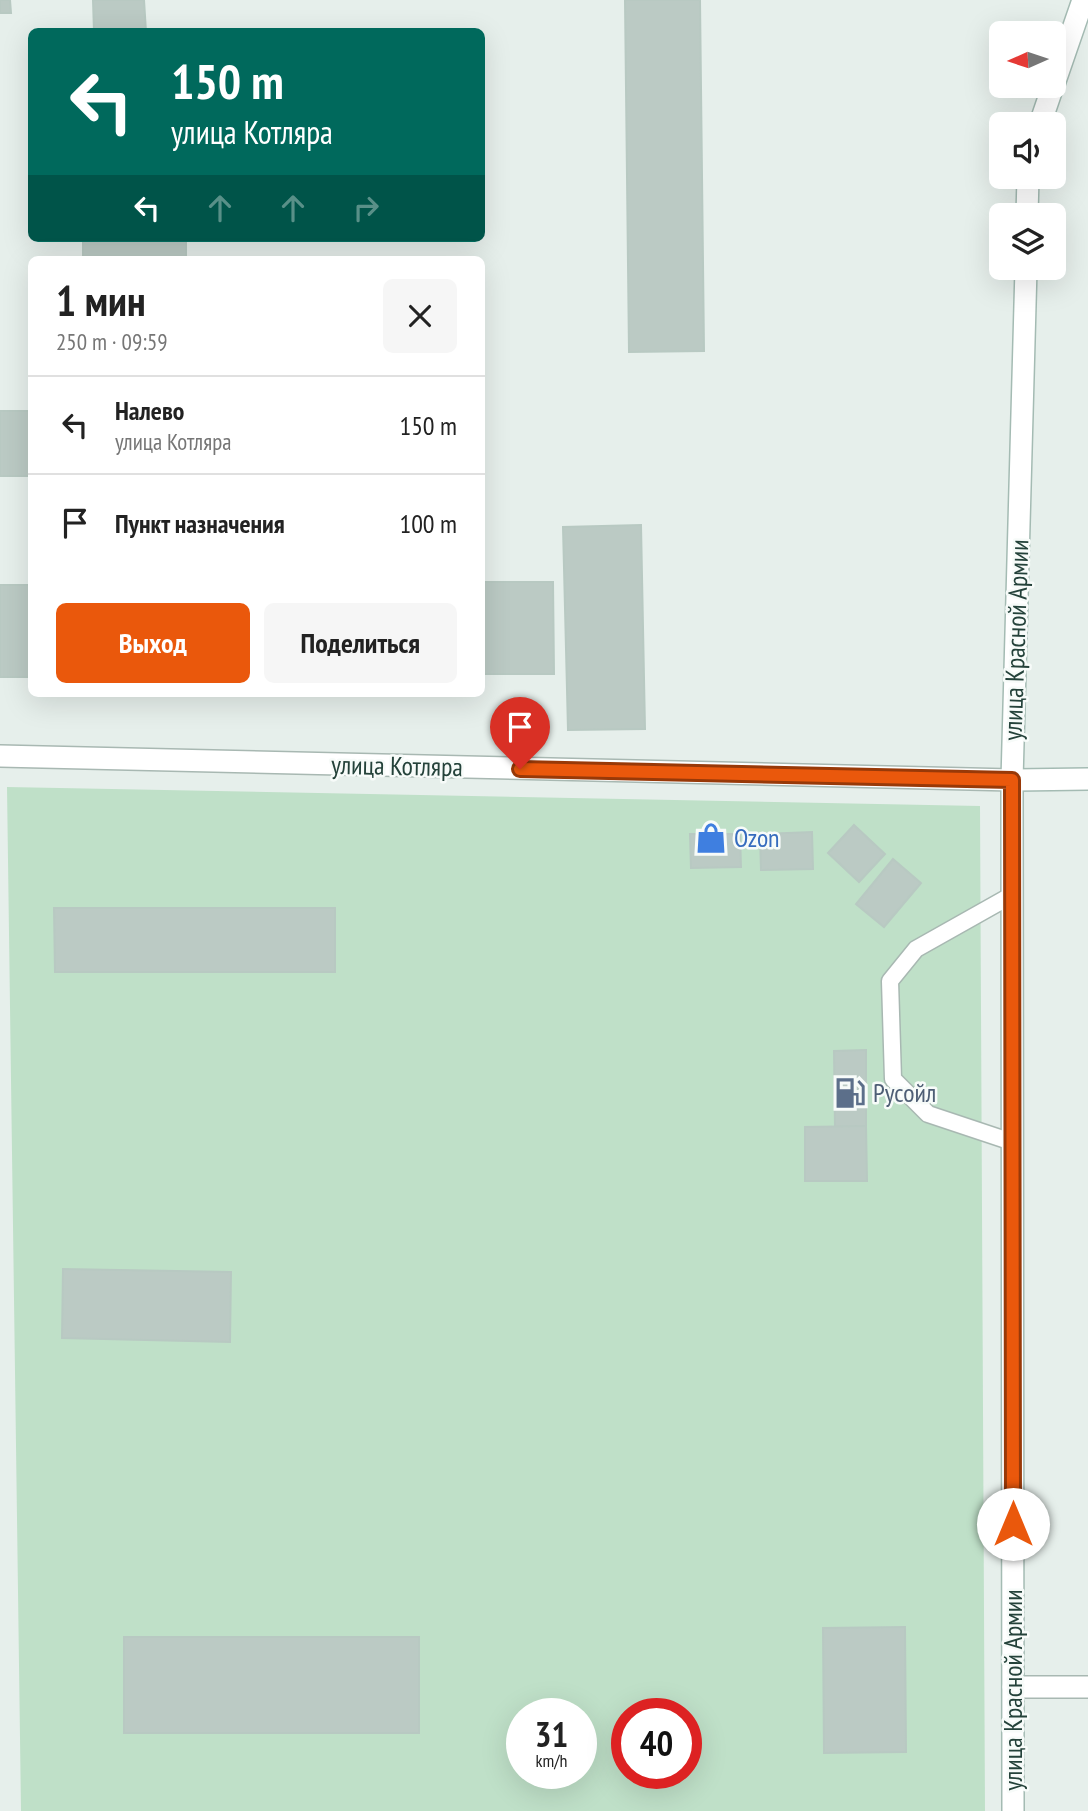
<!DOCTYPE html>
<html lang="ru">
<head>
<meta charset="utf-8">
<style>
  :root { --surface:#fff; --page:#f6f6f6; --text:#222; --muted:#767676; --line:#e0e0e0; --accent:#ea580c }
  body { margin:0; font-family:"PT Sans Narrow",sans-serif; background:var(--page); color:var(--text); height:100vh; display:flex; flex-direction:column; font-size:26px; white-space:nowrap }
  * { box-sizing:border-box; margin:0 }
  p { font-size:23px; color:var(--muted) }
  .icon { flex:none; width:38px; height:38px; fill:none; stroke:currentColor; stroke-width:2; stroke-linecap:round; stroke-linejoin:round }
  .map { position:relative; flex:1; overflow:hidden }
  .panel { position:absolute; left:28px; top:256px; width:457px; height:441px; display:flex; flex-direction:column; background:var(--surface); border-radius:10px; box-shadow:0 7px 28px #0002 }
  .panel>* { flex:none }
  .banner { position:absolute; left:28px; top:28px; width:457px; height:214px; border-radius:10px; box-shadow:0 7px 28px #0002; background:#00695c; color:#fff; overflow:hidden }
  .needle { width:46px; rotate:267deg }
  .buttons { position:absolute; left:989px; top:21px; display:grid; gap:14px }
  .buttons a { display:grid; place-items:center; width:77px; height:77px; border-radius:10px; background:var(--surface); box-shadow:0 7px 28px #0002; font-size:35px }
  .speed { position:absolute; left:506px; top:1698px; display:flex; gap:14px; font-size:35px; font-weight:700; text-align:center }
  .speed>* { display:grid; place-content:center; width:91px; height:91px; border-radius:50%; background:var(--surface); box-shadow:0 7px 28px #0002; line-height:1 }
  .speed small { font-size:18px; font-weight:400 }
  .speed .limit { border:10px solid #d22; background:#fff; color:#111 }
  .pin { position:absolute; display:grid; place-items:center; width:60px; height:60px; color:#fff; margin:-72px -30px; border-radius:50% 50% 50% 0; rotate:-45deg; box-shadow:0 0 7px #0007 }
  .pin .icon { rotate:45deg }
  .me { position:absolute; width:77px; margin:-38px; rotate:0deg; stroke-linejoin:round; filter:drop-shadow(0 0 5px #0008) }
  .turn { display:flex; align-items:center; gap:24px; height:147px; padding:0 28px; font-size:32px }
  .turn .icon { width:91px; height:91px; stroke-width:2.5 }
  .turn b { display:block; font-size:49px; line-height:60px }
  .lanes { display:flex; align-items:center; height:66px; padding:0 28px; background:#0003; justify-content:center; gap:35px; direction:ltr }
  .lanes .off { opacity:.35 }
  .round { display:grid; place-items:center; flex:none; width:74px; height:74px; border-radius:10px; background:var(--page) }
  .headline { display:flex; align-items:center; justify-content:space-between; height:119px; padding:0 28px }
  h1 { font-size:42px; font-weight:800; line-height:52px }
  .action { display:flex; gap:14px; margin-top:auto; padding:14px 28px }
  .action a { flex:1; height:80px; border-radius:10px; background:var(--accent); color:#fff; font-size:28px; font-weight:800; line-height:80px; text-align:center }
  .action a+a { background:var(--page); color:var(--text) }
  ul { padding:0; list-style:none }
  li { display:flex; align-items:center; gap:21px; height:98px; padding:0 28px; border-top:2px solid var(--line) }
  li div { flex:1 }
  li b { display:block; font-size:26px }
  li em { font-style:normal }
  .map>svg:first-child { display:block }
</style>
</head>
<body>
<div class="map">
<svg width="1088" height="1811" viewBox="0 0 1088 1811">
  <rect width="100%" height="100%" fill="#e6efeb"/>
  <path fill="#bfe0c8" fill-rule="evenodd" d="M 7,787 L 980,806 L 985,1811 L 21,1811 ZM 522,1713 L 581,1713 L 581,1773 L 522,1773 ZM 626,1713 L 686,1713 L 686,1773 L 626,1773 Z"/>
  <g fill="#bbcac4" stroke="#b8c9c2" stroke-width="2">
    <path d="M 0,0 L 10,0 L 11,13 L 0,13 Z"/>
    <path d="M 93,0 L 144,0 L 146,32 L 94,32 Z"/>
    <path d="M 625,0 L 700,0 L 704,351 L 629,352 Z"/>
    <rect x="83" y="238" width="103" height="21"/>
    <rect x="0" y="411" width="32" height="65"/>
    <path d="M 641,525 L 645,729 L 568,730 L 563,527 Z"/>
    <path d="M 481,582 L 553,582 L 554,674 L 481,674 Z"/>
    <rect x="0" y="585" width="32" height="92"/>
    <path d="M 854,825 L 885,854 L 859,882 L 828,853 Z"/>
    <path d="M 812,832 L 813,869 L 761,870 L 760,834 Z"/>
    <path d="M 690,834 L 740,834 L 741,867 L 691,868 Z"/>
    <path d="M 893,859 L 921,883 L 884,927 L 856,904 Z"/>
    <path d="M 54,908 L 335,908 L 335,972 L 55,972 Z"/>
    <path d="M 866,1050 L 866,1126 L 835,1127 L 834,1051 Z"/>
    <path d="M 866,1126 L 867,1181 L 805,1181 L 805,1127 Z"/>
    <path d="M 63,1269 L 231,1272 L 230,1342 L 62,1338 Z"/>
    <path d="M 905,1627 L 906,1752 L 824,1753 L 823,1628 Z"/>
    <rect x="124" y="1637" width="295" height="96"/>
  </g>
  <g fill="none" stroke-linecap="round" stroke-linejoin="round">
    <defs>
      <path id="lane" d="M 1012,895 L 916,949 L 890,981 L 893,1079 L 928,1114 L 1012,1142"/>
      <g id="street">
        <path d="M 0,756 L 1012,780"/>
        <path d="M 1013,1687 L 1088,1687"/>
      </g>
      <g id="secondary">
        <path d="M 1054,84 L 1083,0"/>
        <path d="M 1040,124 L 1053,86"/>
        <path d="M 1027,215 L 1028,177"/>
        <path d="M 1012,780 L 1088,779"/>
        <path d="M 1013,1811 L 1012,780 L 1026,268"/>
      </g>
    </defs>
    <use href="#lane" stroke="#a8b8b2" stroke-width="19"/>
    <use href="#street" stroke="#a8b8b2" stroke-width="24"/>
    <use href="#secondary" stroke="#a4bbb3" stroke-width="24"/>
    <use href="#lane" stroke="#fff" stroke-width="16"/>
    <use href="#street" stroke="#fff" stroke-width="21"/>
    <use href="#secondary" stroke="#fff" stroke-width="21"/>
  </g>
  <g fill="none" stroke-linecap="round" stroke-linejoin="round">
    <defs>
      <path id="route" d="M 520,769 L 1012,780 L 1013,1524"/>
    </defs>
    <use href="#route" stroke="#983908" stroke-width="18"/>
    <use href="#route" stroke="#ea580c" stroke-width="12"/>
  </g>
  <defs>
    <symbol id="shop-bare" viewBox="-9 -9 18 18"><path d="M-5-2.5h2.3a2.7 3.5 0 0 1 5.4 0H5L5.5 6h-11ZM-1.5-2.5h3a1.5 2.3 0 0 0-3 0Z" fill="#3f7fe0" stroke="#f7fbf9" stroke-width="2.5" paint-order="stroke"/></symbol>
    <symbol id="fuel-bare" viewBox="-9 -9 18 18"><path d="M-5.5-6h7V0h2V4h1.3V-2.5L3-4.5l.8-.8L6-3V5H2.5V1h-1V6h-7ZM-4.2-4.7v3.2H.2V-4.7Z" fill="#5c6f8a" stroke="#f7fbf9" stroke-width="2.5" paint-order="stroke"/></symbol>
  </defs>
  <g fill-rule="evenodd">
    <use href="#shop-bare" x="689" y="816" width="44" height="44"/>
    <use href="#fuel-bare" x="828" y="1071" width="44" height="44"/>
  </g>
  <g text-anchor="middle" stroke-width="5" stroke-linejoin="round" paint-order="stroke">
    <g font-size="26" fill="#24423a" stroke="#f7fbf9">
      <text transform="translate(1016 640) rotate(-88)" y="9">улица Красной Армии</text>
      <text transform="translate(397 766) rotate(1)" y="9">улица Котляра</text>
      <text transform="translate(1013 1690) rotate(-90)" y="9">улица Красной Армии</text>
    </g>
    <g font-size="26" fill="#366cbe" stroke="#f7fbf9" text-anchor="start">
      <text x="734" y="847">Ozon</text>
    </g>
    <g font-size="26" fill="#4e5e75" stroke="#f7fbf9" text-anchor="start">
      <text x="873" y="1102">Русойл</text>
    </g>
  </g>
</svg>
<div class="buttons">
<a><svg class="needle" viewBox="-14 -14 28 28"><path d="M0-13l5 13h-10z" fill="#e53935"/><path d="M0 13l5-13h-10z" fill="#767676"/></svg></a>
<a><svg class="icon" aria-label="sound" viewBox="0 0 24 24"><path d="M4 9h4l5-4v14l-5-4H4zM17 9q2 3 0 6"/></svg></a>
<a><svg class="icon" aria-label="layers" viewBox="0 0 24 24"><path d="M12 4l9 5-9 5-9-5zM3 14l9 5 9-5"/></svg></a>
</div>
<div class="speed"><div>31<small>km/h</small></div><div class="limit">40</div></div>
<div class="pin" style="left:520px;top:769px;background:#d93025"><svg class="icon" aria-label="arrive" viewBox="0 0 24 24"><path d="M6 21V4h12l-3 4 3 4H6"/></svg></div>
<svg class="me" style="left:1013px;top:1524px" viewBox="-20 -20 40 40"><circle r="19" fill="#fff"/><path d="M0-13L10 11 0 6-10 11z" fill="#ea580c"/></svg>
<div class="banner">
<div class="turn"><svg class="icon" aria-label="left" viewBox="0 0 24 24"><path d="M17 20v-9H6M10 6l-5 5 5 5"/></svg><div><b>150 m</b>улица Котляра</div></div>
<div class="lanes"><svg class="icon" aria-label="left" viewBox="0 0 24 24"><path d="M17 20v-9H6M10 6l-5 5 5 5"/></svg><svg class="icon off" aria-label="ahead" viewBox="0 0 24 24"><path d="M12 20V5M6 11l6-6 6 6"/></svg><svg class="icon off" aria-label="ahead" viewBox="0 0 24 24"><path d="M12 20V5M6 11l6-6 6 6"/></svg><svg class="icon off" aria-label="right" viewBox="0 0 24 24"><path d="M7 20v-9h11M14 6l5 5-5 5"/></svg></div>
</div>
<section class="panel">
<div class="headline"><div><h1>1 мин</h1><p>250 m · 09:59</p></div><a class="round"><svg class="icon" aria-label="close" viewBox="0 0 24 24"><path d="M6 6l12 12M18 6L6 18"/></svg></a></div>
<ul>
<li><svg class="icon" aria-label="left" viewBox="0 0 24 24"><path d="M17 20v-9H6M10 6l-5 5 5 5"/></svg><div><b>Налево</b><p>улица Котляра</p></div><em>150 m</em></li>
<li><svg class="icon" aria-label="arrive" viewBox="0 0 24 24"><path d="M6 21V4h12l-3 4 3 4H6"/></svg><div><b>Пункт назначения</b></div><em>100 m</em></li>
</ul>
<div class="action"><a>Выход</a><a>Поделиться</a></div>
</section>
</div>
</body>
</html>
